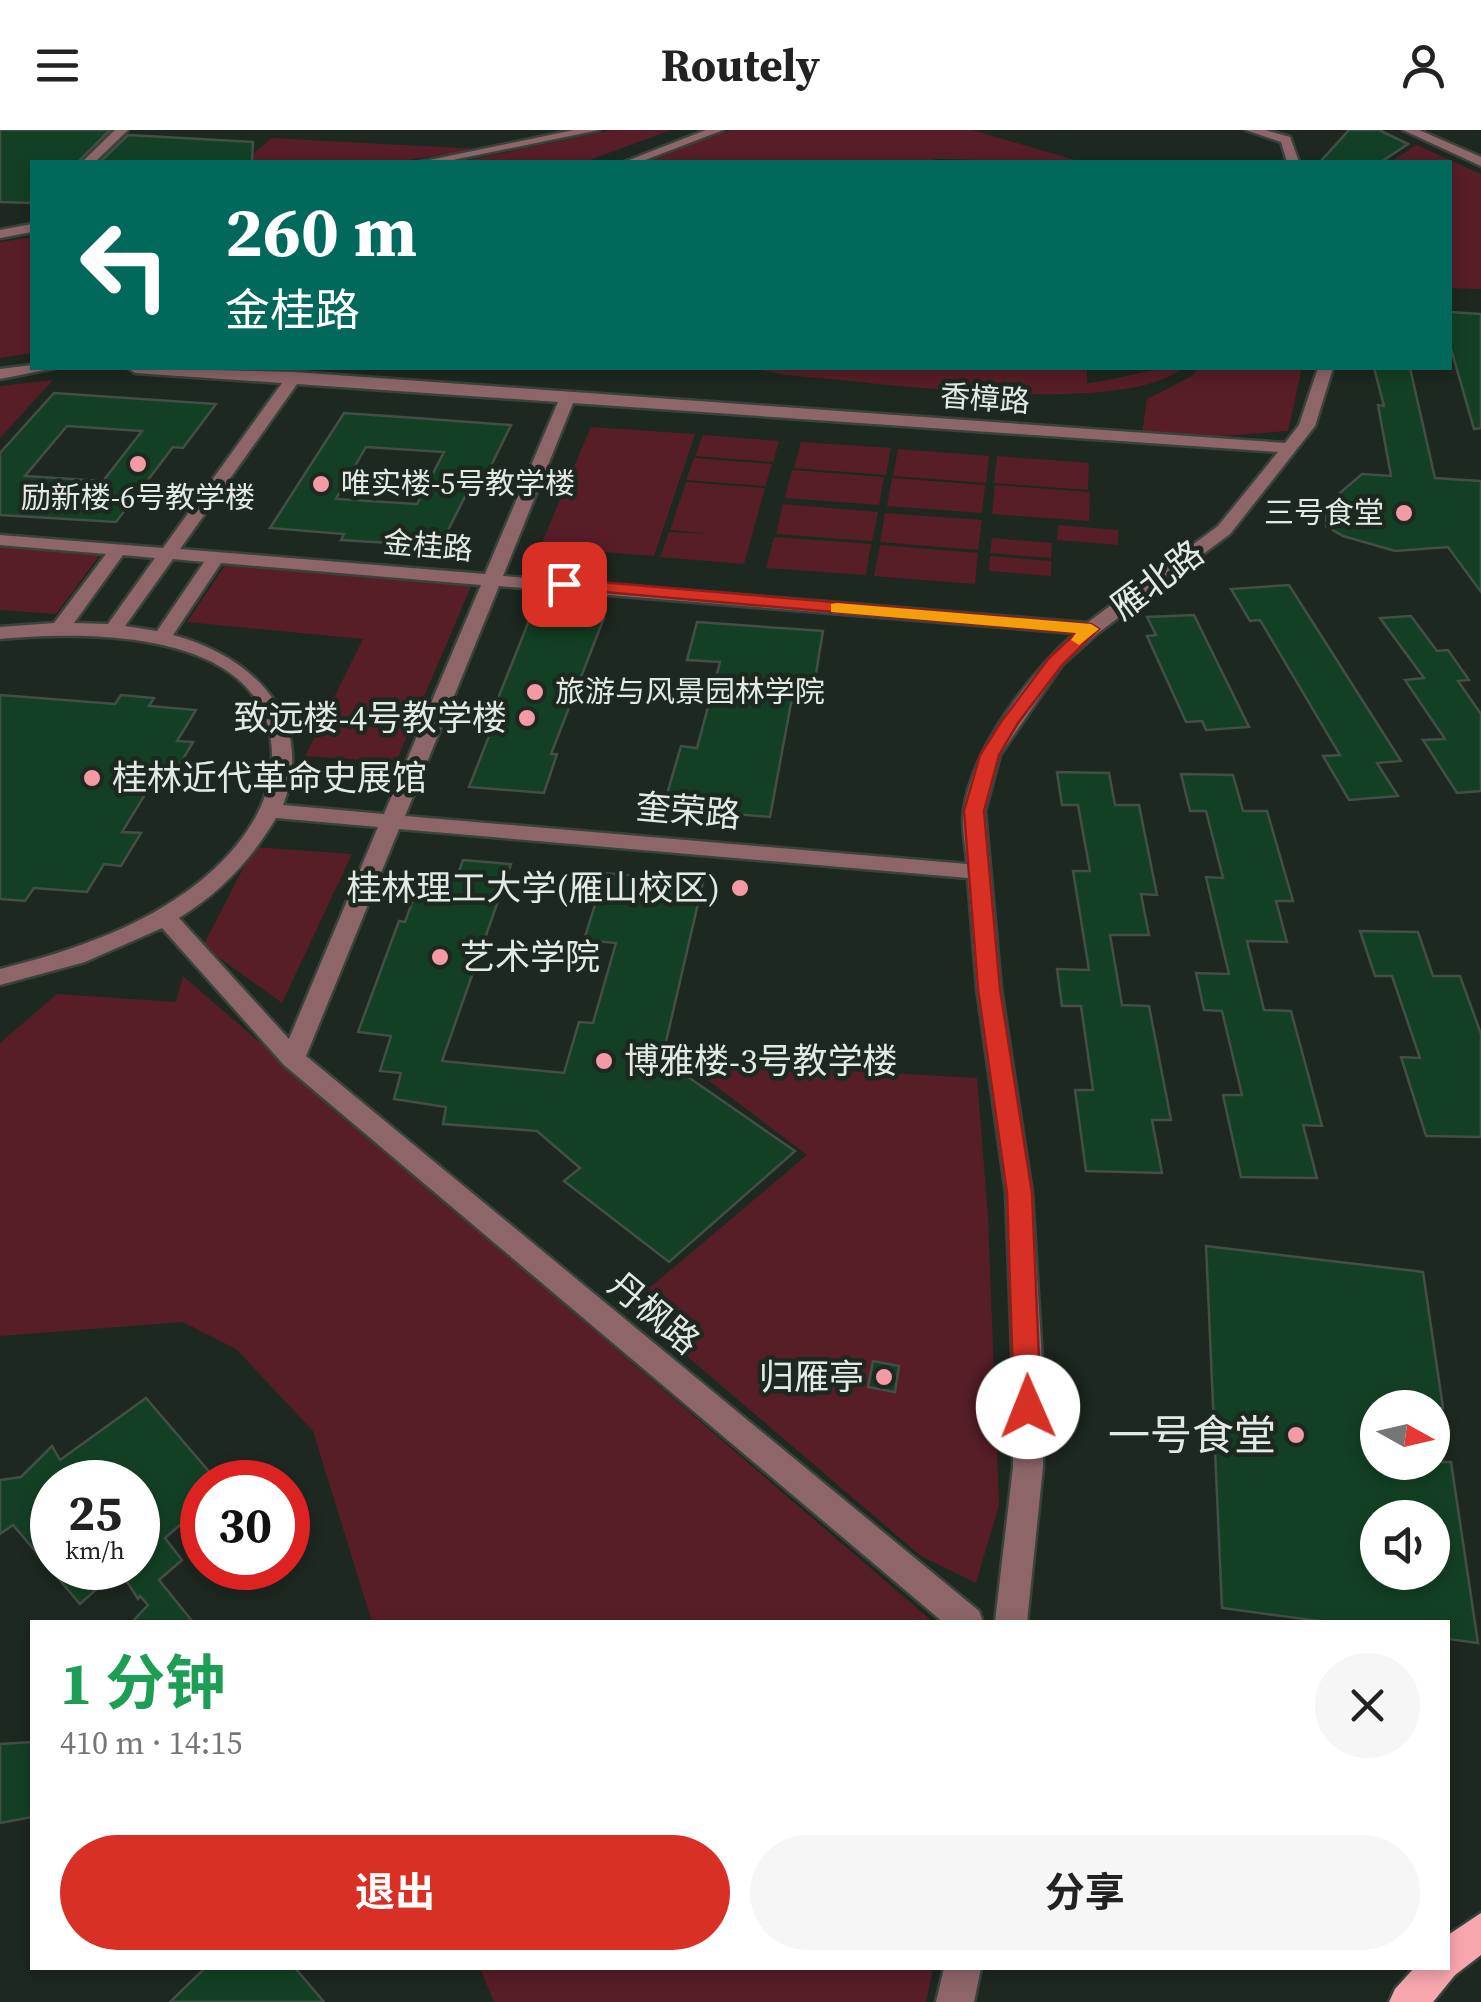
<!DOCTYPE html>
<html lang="zh">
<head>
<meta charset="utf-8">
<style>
  :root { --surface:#fff; --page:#f6f6f6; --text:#222; --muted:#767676; --accent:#d93025 }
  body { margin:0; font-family:"Source Serif 4","Noto Sans SC",serif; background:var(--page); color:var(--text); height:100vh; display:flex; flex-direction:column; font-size:38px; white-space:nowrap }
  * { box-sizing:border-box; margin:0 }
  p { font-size:32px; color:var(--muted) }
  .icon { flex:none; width:55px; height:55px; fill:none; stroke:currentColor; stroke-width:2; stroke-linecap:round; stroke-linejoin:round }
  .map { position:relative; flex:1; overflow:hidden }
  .sheet { position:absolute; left:30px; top:1490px; width:1420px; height:350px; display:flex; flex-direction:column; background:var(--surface); border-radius:0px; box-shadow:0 5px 15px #0003 }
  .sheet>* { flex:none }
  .hud { position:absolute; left:30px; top:30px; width:1422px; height:210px; border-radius:0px; box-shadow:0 5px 15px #0003; background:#00695c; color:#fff; overflow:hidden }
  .needle { width:65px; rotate:98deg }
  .fabs { position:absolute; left:1360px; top:1260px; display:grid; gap:20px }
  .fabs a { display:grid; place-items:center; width:90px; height:90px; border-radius:50%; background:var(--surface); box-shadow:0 5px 15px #0003; font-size:50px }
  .speed { position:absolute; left:30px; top:1330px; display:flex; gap:20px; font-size:50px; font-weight:700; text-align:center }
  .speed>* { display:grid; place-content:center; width:130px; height:130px; border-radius:50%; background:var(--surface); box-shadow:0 5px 15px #0003; line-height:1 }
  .speed small { font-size:25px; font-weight:400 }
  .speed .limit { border:15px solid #d22; background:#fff; color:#111 }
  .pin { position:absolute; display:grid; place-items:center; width:85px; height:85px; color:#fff; margin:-42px; border-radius:20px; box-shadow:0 5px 15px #0006 }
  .me { position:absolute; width:110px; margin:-55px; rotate:359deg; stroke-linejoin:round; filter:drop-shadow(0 0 8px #0008) }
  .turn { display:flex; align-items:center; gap:35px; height:210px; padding:0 30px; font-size:45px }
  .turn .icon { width:130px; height:130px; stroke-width:2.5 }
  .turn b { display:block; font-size:70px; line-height:85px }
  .round { display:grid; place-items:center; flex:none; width:105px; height:105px; border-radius:52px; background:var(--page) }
  .summary { display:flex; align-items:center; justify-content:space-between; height:170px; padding:0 30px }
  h1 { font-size:60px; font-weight:700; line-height:75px; color:#1e9e55 }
  .button { display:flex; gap:20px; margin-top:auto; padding:20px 30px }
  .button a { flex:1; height:115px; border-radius:60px; background:var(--accent); color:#fff; font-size:40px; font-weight:700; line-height:115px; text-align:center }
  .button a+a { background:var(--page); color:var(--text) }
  header { display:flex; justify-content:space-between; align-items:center; height:130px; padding:0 30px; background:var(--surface); font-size:45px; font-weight:700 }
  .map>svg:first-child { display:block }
</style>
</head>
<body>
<header><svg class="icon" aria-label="menu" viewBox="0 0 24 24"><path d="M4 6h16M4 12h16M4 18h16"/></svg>Routely<svg class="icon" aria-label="person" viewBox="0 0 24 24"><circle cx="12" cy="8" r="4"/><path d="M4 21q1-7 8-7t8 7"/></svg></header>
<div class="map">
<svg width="1481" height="1872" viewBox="0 0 1481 1872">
  <rect width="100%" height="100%" fill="#1d2820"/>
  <g fill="#571e28">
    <path d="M 611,0 L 671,0 L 584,32 L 460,32 Z"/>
    <path d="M 730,0 L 972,0 L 1082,32 L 934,29 L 933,32 L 641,32 Z"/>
    <path d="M 271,8 L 478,19 L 396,32 L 245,32 Z"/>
    <path d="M 1417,15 L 1481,44 L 1481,159 L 1450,158 L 1450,32 L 1390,32 Z"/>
    <path d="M 32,107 L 32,223 L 0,228 L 0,112 Z"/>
    <path d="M 751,238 L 1087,238 L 1087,253 C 1121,250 1149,237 1183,238 C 1119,289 872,251 785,245 Z"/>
    <path d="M 1198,238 L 1302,238 L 1288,301 L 1195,308 L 1142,303 L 1147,269 L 1192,246 Z"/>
    <path d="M 53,250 L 0,308 L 0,256 Z"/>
    <path d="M 591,297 L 695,304 L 654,426 L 540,417 Z"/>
    <path d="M 703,305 L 779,311 L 773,332 L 695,326 Z"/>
    <path d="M 801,312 L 891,318 L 886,345 L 794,338 Z"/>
    <path d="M 898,319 L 989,326 L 986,353 L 893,346 Z"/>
    <path d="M 997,326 L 1089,333 L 1088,360 L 994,353 Z"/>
    <path d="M 694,328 L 772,334 L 765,356 L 686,350 Z"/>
    <path d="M 792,340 L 884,347 L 879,375 L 785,368 Z"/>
    <path d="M 892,348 L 985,355 L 982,383 L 887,376 Z"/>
    <path d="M 686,352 L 765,358 L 744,434 L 660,427 L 669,402 L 709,404 L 670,400 Z"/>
    <path d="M 995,355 L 1090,362 L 1089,391 L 992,384 Z"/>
    <path d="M 783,374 L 878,382 L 872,411 L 776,404 Z"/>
    <path d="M 885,383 L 982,390 L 978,420 L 880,412 Z"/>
    <path d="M 1058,395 L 1118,400 L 1118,415 L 1057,410 Z"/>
    <path d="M 774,407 L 871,414 L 866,445 L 766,438 Z"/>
    <path d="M 992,408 L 1052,413 L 1051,428 L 990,423 Z"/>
    <path d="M 0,415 L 102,422 L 56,484 L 0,480 Z"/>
    <path d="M 880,415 L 978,423 L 975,454 L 874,446 Z"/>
    <path d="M 990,426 L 1051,431 L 1051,446 L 989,441 Z"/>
    <path d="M 228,431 L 473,452 L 396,632 L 305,626 L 363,509 L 187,492 Z"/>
    <path d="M 254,717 L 352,724 L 282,873 L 203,816 Z"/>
    <path d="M 183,846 L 933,1492 L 372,1492 L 313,1301 L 236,1219 L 183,1192 L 0,1206 L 0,913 L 57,864 L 176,872 Z"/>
    <path d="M 684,932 L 977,948 L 988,1087 L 999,1375 L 976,1453 L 921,1426 L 628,1176 L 807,1025 Z"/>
    <path d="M 480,1838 L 933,1838 L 926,1872 L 494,1872 Z"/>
  </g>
  <g fill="#134024" stroke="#434e46" stroke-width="2.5" fill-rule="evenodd">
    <path d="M 0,0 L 110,0 L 78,32 L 32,32 L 32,73 L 0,72 Z"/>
    <path d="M 1349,0 L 1379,0 L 1408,14 L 1381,32 L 1320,32 Z"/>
    <path d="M 128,5 L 253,12 L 252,32 L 100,32 Z"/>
    <path d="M 1450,182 L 1481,184 L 1481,298 L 1474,299 L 1450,215 Z"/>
    <path d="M 1374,238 L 1410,238 L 1435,348 L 1481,351 L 1481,462 L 1448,417 L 1395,421 L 1343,406 L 1326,396 L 1327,374 L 1362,344 L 1391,346 L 1378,275 L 1384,276 Z"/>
    <path d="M 54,263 L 216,274 L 183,318 L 173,317 L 116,392 L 0,385 L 0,323 ZM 67,296 L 142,301 L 103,351 L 25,346 Z"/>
    <path d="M 344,283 L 416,288 L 511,295 L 489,340 L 479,339 L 440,416 L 341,410 L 344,404 L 270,398 ZM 366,317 L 444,322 L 417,374 L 336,369 Z"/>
    <path d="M 1289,455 L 1401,631 L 1377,633 L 1398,666 L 1349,670 L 1323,626 L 1340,625 L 1260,490 L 1250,491 L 1231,459 Z"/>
    <path d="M 532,483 L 604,488 L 551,624 L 557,624 L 544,663 L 469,657 L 491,601 L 485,601 Z"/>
    <path d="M 1194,485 L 1249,597 L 1206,600 L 1202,591 L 1186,592 L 1147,506 L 1156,505 L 1147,487 Z"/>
    <path d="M 1411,486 L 1437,521 L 1448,520 L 1469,550 L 1458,551 L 1481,584 L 1481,661 L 1457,663 L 1423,610 L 1445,609 L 1405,550 L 1424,548 L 1380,488 Z"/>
    <path d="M 697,492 L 823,501 L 811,574 L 791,573 L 770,687 L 663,678 L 681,616 L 697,618 L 720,532 L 687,530 Z"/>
    <path d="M 0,565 L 115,574 L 121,565 L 154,568 L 149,576 L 196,580 L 177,611 L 193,612 L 179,636 L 163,635 L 122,702 L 141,703 L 121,736 L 104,734 L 87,762 L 34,758 L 25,771 L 0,769 Z"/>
    <path d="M 1057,642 L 1109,643 L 1115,675 L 1139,675 L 1157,765 L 1141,764 L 1149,805 L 1110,805 L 1122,875 L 1149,876 L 1171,990 L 1152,990 L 1162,1043 L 1086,1041 L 1075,960 L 1093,960 L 1081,876 L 1062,876 L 1057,839 L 1089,840 L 1073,741 L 1090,741 L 1078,675 L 1062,675 Z"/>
    <path d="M 1181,644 L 1233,645 L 1243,681 L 1267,681 L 1293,771 L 1276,771 L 1287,812 L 1247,811 L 1264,880 L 1291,881 L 1322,996 L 1303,995 L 1317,1048 L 1241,1047 L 1223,965 L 1242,965 L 1222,881 L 1204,880 L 1196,843 L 1229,844 L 1206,747 L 1223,748 L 1206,681 L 1190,681 Z"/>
    <path d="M 463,730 L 511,734 L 442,931 L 564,943 L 579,892 L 593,893 L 616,813 L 584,810 L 605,743 L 703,752 L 662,929 L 795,1021 L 669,1132 L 564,1051 L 580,1038 L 537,1001 L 443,994 L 446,977 L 394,969 L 401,943 L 380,941 L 391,906 L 358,902 L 399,791 L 405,792 L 424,740 L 458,744 Z"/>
    <path d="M 1360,801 L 1418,802 L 1433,846 L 1460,846 L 1481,904 L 1481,1007 L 1426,1006 L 1401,927 L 1420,928 L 1392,846 L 1375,846 Z"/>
    <path d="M 1206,1116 L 1423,1142 L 1443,1278 L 1378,1278 L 1378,1332 L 1451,1332 L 1478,1513 L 1448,1509 L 1448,1492 L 1327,1492 L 1222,1478 ZM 1378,1388 L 1432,1388 L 1432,1442 L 1378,1442 Z"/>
    <path d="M 873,1231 L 899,1236 L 895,1262 L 868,1257 Z"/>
    <path d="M 146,1268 L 218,1352 L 202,1352 L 202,1376 L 165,1408 L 182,1430 L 159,1450 L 193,1492 L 132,1492 L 148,1475 L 140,1466 L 138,1469 L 119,1439 L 80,1474 L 13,1395 L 0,1404 L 0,1350 L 21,1347 L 52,1316 L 60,1330 ZM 52,1352 L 138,1352 L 138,1438 L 52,1438 Z"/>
    <path d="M 32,1612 L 32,1687 L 0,1693 L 0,1614 Z"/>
    <path d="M 205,1838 L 295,1838 L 324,1872 L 170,1872 Z"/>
  </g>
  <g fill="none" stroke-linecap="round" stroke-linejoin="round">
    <defs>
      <g id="minor">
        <path d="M 115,0 L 128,0 L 95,32 L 82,32 Z"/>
        <path d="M 574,0 L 599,0 L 443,32 L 420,32 Z"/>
        <path d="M 706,0 L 723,0 L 640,32 L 624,32 Z"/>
        <path d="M 1246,0 L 1265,0 L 1290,7 L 1299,32 L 1287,32 L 1281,12 Z"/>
        <path d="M 1403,0 L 1419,0 L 1481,27 L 1481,36 Z"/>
        <path d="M 32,94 L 32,102 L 0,108 L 0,100 Z"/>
        <path d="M 32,235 L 55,238 L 0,249 L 0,239 Z"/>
        <path d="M 128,238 L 294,242 L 1285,313 L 1299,295 L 1318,238 L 1333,238 L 1315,296 L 1230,404 L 1098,503 L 1062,535 L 1000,625 L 985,681 L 1001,859 L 1032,1063 L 1043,1247 L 1043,1337 L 1027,1492 L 995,1492 L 1013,1337 L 1013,1247 L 1006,1063 L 977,859 L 968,748 L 399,699 L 306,926 L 979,1481 L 983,1492 L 943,1492 L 284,935 L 162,798 L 85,832 L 0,855 L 0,839 C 76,820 153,794 212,741 C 244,712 271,673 272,629 C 275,498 88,501 0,509 L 0,497 L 54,493 L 106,424 L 0,415 L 0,405 L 163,418 L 282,253 L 135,243 ZM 297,254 L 558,272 L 485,444 L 180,419 ZM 573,273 L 1278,322 L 1218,396 L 1087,493 L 503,446 ZM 123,425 L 155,428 L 108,494 L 74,493 ZM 173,429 L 204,432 L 157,501 L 125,496 ZM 221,433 L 481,455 L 384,684 L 283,675 C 317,588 252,526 173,505 ZM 499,456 L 1075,503 C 1029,544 973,618 964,679 C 961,696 966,717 967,734 L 405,686 ZM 276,688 L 378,697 L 289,909 L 179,788 C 221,762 251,730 276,688 Z"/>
        <path d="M 944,1838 L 981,1838 L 974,1872 L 936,1872 Z"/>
      </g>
      <path id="major" d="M 1481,1783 L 1481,1825 L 1455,1845 L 1433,1872 L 1389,1872 L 1395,1859 L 1414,1838 L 1448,1838 L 1448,1805 Z"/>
    </defs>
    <use href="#minor" stroke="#39433c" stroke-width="5"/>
    <use href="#major" stroke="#39433c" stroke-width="5"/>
    <use href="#minor" fill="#8e666a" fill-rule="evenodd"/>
    <use href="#major" fill="#f9a7af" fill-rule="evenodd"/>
  </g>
  <path fill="#d93025" stroke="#8d1f18" stroke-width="2.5" d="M 564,449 L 1091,494 L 1099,499 L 1062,535 L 1018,593 L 999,625 L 984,681 L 1000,859 L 1032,1063 L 1041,1277 L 1037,1285 L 1018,1285 L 1014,1277 L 1007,1063 L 978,859 L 964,681 L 980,625 L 1001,592 L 1049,528 L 1076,503 L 558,458 L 558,451 Z"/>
  <path fill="#f59e0b" d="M 837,473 L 1091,494 L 1099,499 L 1079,515 L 1071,510 L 1076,503 L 831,482 L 831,474 Z"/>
  <g fill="#f49aa4" stroke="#1d2820" stroke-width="4">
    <circle cx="138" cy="334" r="10"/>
    <circle cx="321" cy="354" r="10"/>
    <circle cx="1404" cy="383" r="10"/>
    <circle cx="535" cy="562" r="10"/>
    <circle cx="527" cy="588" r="10"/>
    <circle cx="92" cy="648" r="10"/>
    <circle cx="740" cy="758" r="10"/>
    <circle cx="440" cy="827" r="10"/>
    <circle cx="604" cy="931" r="10"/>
    <circle cx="884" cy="1247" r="10"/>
    <circle cx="1296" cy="1305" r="10"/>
  </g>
  <g text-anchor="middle" stroke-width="9" stroke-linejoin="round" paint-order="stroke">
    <g font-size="30" fill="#e3eae5" stroke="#1d2820">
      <text transform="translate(985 269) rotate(4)" y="10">香樟路</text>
      <text transform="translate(428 416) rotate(5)" y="10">金桂路</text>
    </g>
    <g font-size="30" fill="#e3eae5" stroke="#1d2820" text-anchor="start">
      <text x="341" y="364">唯实楼-5号教学楼</text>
      <text x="138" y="378" text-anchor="middle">励新楼-6号教学楼</text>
      <text x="1384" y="393" text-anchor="end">三号食堂</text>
      <text x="555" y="572">旅游与风景园林学院</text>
    </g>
    <g font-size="35" fill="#e3eae5" stroke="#1d2820">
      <text transform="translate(1157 450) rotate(-37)" y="12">雁北路</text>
      <text transform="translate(688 681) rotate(5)" y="12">奎荣路</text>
      <text transform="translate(654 1183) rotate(40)" y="12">丹枫路</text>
    </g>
    <g font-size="35" fill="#e3eae5" stroke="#1d2820" text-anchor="end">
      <text x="507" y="600">致远楼-4号教学楼</text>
      <text x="112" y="660" text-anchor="start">桂林近代革命史展馆</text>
      <text x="720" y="770">桂林理工大学(雁山校区)</text>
      <text x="460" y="839" text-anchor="start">艺术学院</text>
      <text x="624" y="943" text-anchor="start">博雅楼-3号教学楼</text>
      <text x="864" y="1259">归雁亭</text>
    </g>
    <g font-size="42" fill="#e3eae5" stroke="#1d2820" text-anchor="end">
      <text x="1276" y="1320">一号食堂</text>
    </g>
  </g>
</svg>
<div class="fabs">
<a><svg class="needle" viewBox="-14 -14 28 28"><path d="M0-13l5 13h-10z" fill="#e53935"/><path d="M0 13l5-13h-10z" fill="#767676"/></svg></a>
<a><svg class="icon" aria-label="sound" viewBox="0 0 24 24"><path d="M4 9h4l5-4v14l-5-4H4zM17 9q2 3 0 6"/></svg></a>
</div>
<div class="speed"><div>25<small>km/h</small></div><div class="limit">30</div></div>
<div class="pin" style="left:564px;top:454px;background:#d93025"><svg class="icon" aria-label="arrive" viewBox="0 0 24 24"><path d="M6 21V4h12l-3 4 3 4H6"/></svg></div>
<svg class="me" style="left:1028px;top:1277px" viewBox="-20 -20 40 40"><circle r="19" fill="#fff"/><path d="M0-13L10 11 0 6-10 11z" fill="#d93025"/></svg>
<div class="hud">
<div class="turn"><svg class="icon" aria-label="left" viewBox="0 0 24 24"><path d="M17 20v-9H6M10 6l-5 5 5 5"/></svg><div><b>260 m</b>金桂路</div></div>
</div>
<section class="sheet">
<div class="summary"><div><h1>1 分钟</h1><p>410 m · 14:15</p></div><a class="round"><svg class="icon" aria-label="close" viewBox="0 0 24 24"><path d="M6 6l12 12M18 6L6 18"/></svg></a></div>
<div class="button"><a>退出</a><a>分享</a></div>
</section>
</div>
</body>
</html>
